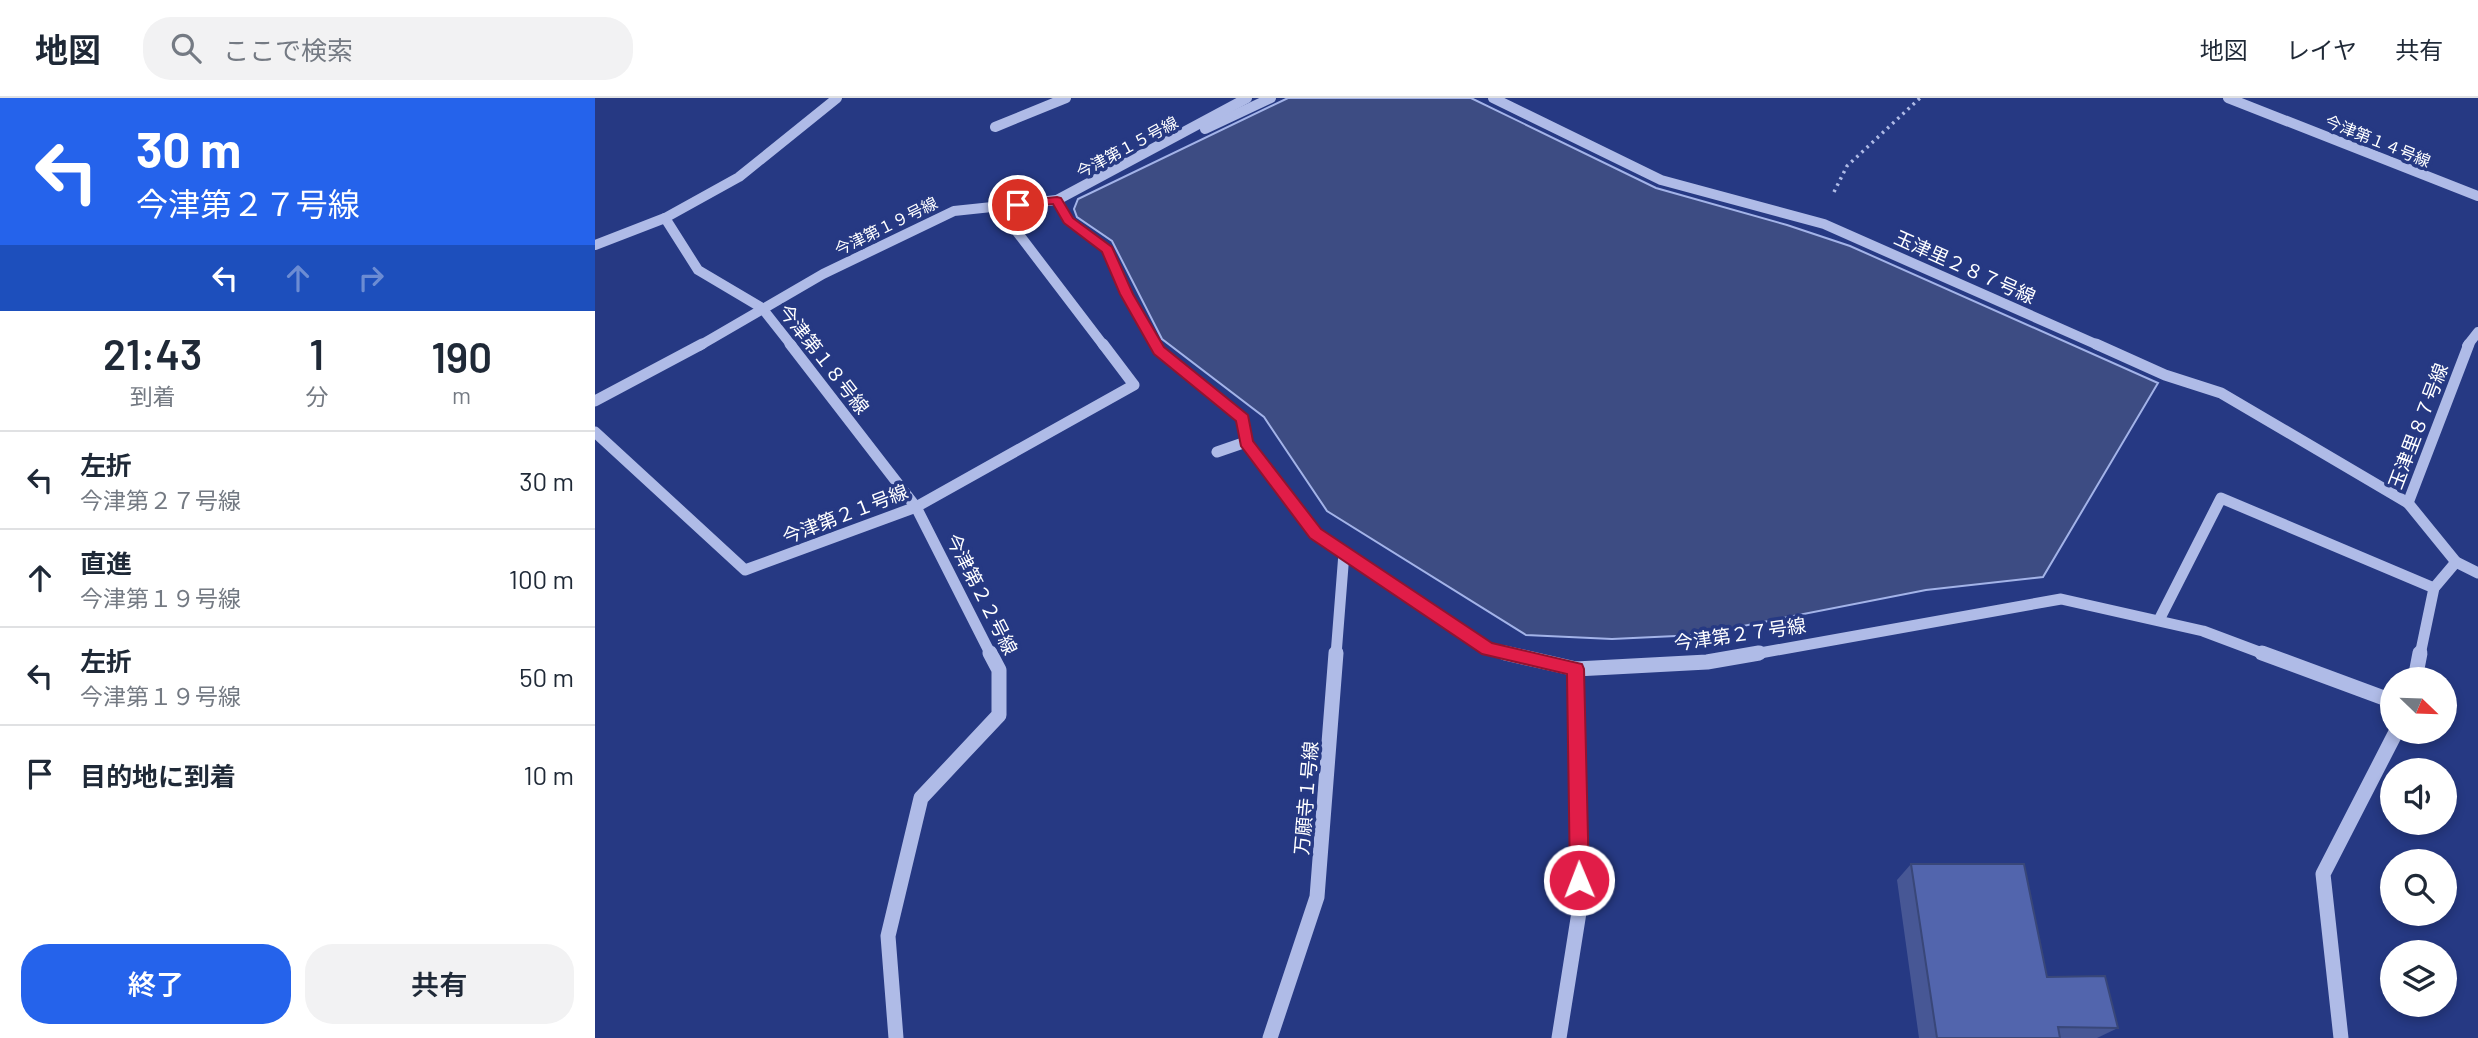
<!DOCTYPE html>
<html lang="ja">
<head>
<meta charset="utf-8">
<style>
  :root { --surface:#fff; --page:#f2f2f3; --text:#1f2937; --muted:#747a83; --line:#e0e1e3; --accent:#2563eb }
  body { margin:0; font-family:Barlow,"Noto Sans JP",sans-serif; background:var(--page); color:var(--text); height:100vh; display:flex; flex-direction:column; font-size:26px; white-space:nowrap }
  * { box-sizing:border-box; margin:0 }
  p { font-size:23px; color:var(--muted) }
  .icon { flex:none; width:38px; height:38px; fill:none; stroke:currentColor; stroke-width:2; stroke-linecap:round; stroke-linejoin:round }
  .map { position:relative; flex:1; overflow:hidden }
  .drawer { display:flex; flex-direction:column; background:var(--surface); width:595px }
  .drawer>* { flex:none }
  .banner { background:#2563eb; color:#fff; overflow:hidden }
  .needle { width:46px; rotate:113deg }
  .controls { position:absolute; left:1785px; top:569px; display:grid; gap:14px }
  .controls a { display:grid; place-items:center; width:77px; height:77px; border-radius:50%; background:var(--surface); box-shadow:0 4px 10px #0003; font-size:35px }
  .pin { position:absolute; display:grid; place-items:center; width:60px; height:60px; color:#fff; margin:-30px; border:4px solid #fff; border-radius:50%; box-shadow:0 2px 7px #0007 }
  .me { position:absolute; width:77px; margin:-38px; rotate:359deg; stroke-linejoin:round; filter:drop-shadow(0 0 5px #0008) }
  .turn { display:flex; align-items:center; gap:24px; height:147px; padding:0 21px; font-size:32px }
  .turn .icon { width:91px; height:91px; stroke-width:2.5 }
  .turn b { display:block; font-size:49px; line-height:60px }
  .lanes { display:flex; align-items:center; height:66px; padding:0 21px; background:#0003; justify-content:center; gap:35px; direction:ltr }
  .lanes .off { opacity:.35 }
  .eta { display:flex; justify-content:space-evenly; align-items:center; height:119px; text-align:center }
  .eta b { font-size:42px; font-weight:600; line-height:49px }
  .button { display:flex; gap:14px; margin-top:auto; padding:14px 21px }
  .button a { flex:1; height:80px; border-radius:28px; background:var(--accent); color:#fff; font-size:28px; font-weight:600; line-height:80px; text-align:center }
  .button a+a { background:var(--page); color:var(--text) }
  ul { padding:0; list-style:none }
  li { display:flex; align-items:center; gap:21px; height:98px; padding:0 21px; border-top:2px solid var(--line) }
  li div { flex:1 }
  li b { display:block; font-size:26px }
  li em { font-style:normal }
  header { display:flex; align-items:center; gap:42px; box-sizing:border-box; height:98px; padding:0 35px; background:var(--surface); border-bottom:2px solid var(--line) }
  header strong { font-size:33px }
  nav { display:flex; gap:38px; margin-inline-start:auto; font-size:24px }
  .search { width:490px; height:63px; background:var(--page); display:flex; align-items:center; gap:18px; box-sizing:border-box; padding:0 24px; border-radius:28px; color:var(--muted); font-size:26px }
  main { display:flex; flex:1; min-height:0 }
  .map>svg:first-child { display:block }
</style>
</head>
<body>
<header>
<strong>地図</strong>
<div class="search"><svg class="icon" aria-label="search" viewBox="0 0 24 24"><circle cx="10" cy="10" r="6"/><path d="M15 15l6 6"/></svg>ここで検索</div>
<nav><a>地図</a><a>レイヤ</a><a>共有</a></nav>
</header>
<main>
<section class="drawer">
<div class="banner">
<div class="turn"><svg class="icon" aria-label="left" viewBox="0 0 24 24"><path d="M17 20v-9H6M10 6l-5 5 5 5"/></svg><div><b>30 m</b>今津第２７号線</div></div>
<div class="lanes"><svg class="icon" aria-label="left" viewBox="0 0 24 24"><path d="M17 20v-9H6M10 6l-5 5 5 5"/></svg><svg class="icon off" aria-label="ahead" viewBox="0 0 24 24"><path d="M12 20V5M6 11l6-6 6 6"/></svg><svg class="icon off" aria-label="right" viewBox="0 0 24 24"><path d="M7 20v-9h11M14 6l5 5-5 5"/></svg></div>
</div>
<div class="eta">
<div><b>21:43</b><p>到着</p></div>
<div><b>1</b><p>分</p></div>
<div><b>190</b><p>m</p></div>
</div>
<ul>
<li><svg class="icon" aria-label="left" viewBox="0 0 24 24"><path d="M17 20v-9H6M10 6l-5 5 5 5"/></svg><div><b>左折</b><p>今津第２７号線</p></div><em>30 m</em></li>
<li><svg class="icon" aria-label="ahead" viewBox="0 0 24 24"><path d="M12 20V5M6 11l6-6 6 6"/></svg><div><b>直進</b><p>今津第１９号線</p></div><em>100 m</em></li>
<li><svg class="icon" aria-label="left" viewBox="0 0 24 24"><path d="M17 20v-9H6M10 6l-5 5 5 5"/></svg><div><b>左折</b><p>今津第１９号線</p></div><em>50 m</em></li>
<li><svg class="icon" aria-label="arrive" viewBox="0 0 24 24"><path d="M6 21V4h12l-3 4 3 4H6"/></svg><div><b>目的地に到着</b></div><em>10 m</em></li>
</ul>
<div class="button"><a>終了</a><a>共有</a></div>
</section>
<div class="map">
<svg width="1883" height="940" viewBox="0 0 1883 940">
  <rect width="100%" height="100%" fill="#263983"/>
  <path fill="#3d4c83" stroke="#a3b3e8" stroke-width="2" d="M 693,0 L 876,0 L 1061,90 L 1192,127 L 1255,148 L 1563,285 L 1448,479 L 1331,492 L 1102,537 L 1017,541 L 931,537 L 732,413 L 669,319 L 567,241 L 517,143 L 482,119 L 479,111 L 483,101 Z"/>
  <g fill="none" stroke-linecap="round" stroke-linejoin="round">
    <path stroke="#afbbe7" stroke-width="3.5" stroke-dasharray="2.5 4.5" stroke-linecap="butt" d="M 1239,94 L 1252,68 L 1325,0"/>
    <g stroke="#afbbe7" stroke-width="10">
      <path d="M 898,0 L 1066,82 L 1229,126 L 1505,248"/>
      <path d="M 1633,0 L 1883,98"/>
      <path d="M 400,29 L 471,0"/>
      <path d="M 610,31 L 676,0"/>
      <path d="M 462,102 L 473,122 L 513,152 L 531,196 L 561,248"/>
      <path d="M 403,109 L 509,248"/>
      <path d="M 70,120 L 103,172 L 167,210 L 197,248"/>
      <path d="M 0,147 L 70,120 L 144,79 L 242,0"/>
      <path d="M 104,248 L 228,176 L 359,113 L 462,102 L 652,0"/>
      <path d="M 1872,248 L 1883,234"/>
    </g>
    <g stroke="#afbbe7" stroke-width="11">
      <path d="M 195,246 L 321,409 L 396,557"/>
      <path d="M 560,246 L 564,253 L 648,321 L 651,344 L 720,436 L 893,551 L 918,557"/>
      <path d="M 1501,246 L 1570,277 L 1626,295 L 1813,405"/>
      <path d="M 1874,246 L 1813,405 L 1861,464 L 1883,475"/>
      <path d="M 0,303 L 107,246"/>
      <path d="M 0,334 L 150,472 L 321,409 L 539,287 L 508,246"/>
      <path d="M 622,354 L 651,344"/>
      <path d="M 1564,522 L 1626,400 L 1839,490"/>
      <path d="M 741,557 L 749,455"/>
      <path d="M 1154,557 L 1466,501 L 1608,533 L 1672,557"/>
      <path d="M 1825,557 L 1839,490 L 1861,464"/>
    </g>
    <g stroke="#afbbe7" stroke-width="15">
      <path d="M 910,555 L 981,571 L 1112,564 L 1164,555"/>
      <path d="M 1667,555 L 1797,603"/>
      <path d="M 1820,581 L 1825,555"/>
      <path d="M 301,940 L 293,838 L 326,700 L 404,617 L 404,572 L 395,555"/>
      <path d="M 675,940 L 722,799 L 741,555"/>
      <path d="M 964,940 L 985,808 L 981,571"/>
      <path d="M 1746,940 L 1728,776 L 1801,634"/>
    </g>
  </g>
  <path fill="#475795" d="M 1316,766 L 1452,879 L 1523,930 L 1502,940 L 1324,940 L 1302,782 Z"/>
  <path fill="#5265ad" stroke="#394779" stroke-width="2" d="M 1316,766 L 1429,766 L 1452,879 L 1510,878 L 1523,930 L 1463,929 L 1465,940 L 1342,940 Z"/>
  <path fill="#e11d48" stroke="#92132f" stroke-width="2" d="M 462,99 L 466,100 L 478,120 L 517,149 L 538,196 L 569,249 L 653,317 L 658,343 L 726,431 L 897,545 L 987,566 L 989,571 L 994,782 L 991,789 L 984,792 L 978,789 L 975,782 L 972,576 L 887,556 L 715,440 L 646,348 L 641,323 L 559,256 L 525,196 L 507,154 L 469,125 L 458,106 L 423,110 L 417,107 L 423,103 Z"/>
  <g text-anchor="middle" stroke-width="7" stroke-linejoin="round" paint-order="stroke">
    <g font-size="16" fill="#fff" stroke="#263983">
      <text transform="translate(1783 43) rotate(22)" y="6">今津第１４号線</text>
      <text transform="translate(532 49) rotate(-28)" y="6">今津第１５号線</text>
      <text transform="translate(291 128) rotate(-26)" y="6">今津第１９号線</text>
    </g>
    <g font-size="19" fill="#fff" stroke="#263983">
      <text transform="translate(1370 169) rotate(24)" y="7">玉津里２８７号線</text>
      <text transform="translate(229 261) rotate(52)" y="7">今津第１８号線</text>
      <text transform="translate(1823 328) rotate(-69)" y="7">玉津里８７号線</text>
      <text transform="translate(250 416) rotate(-21)" y="7">今津第２１号線</text>
      <text transform="translate(387 496) rotate(63)" y="7">今津第２２号線</text>
      <text transform="translate(1145 536) rotate(-8)" y="7">今津第２７号線</text>
      <text transform="translate(711 700) rotate(-85)" y="7">万願寺１号線</text>
    </g>
  </g>
</svg>
<div class="controls">
<a><svg class="needle" viewBox="-14 -14 28 28"><path d="M0-13l5 13h-10z" fill="#e53935"/><path d="M0 13l5-13h-10z" fill="#747a83"/></svg></a>
<a><svg class="icon" aria-label="sound" viewBox="0 0 24 24"><path d="M4 9h4l5-4v14l-5-4H4zM17 9q2 3 0 6"/></svg></a>
<a><svg class="icon" aria-label="search" viewBox="0 0 24 24"><circle cx="10" cy="10" r="6"/><path d="M15 15l6 6"/></svg></a>
<a><svg class="icon" aria-label="layers" viewBox="0 0 24 24"><path d="M12 4l9 5-9 5-9-5zM3 14l9 5 9-5"/></svg></a>
</div>
<div class="pin" style="left:423px;top:107px;background:#d93025"><svg class="icon" aria-label="arrive" viewBox="0 0 24 24"><path d="M6 21V4h12l-3 4 3 4H6"/></svg></div>
<svg class="me" style="left:984px;top:782px" viewBox="-20 -20 40 40"><circle r="17" fill="#e11d48" stroke="#fff" stroke-width="3"/><path d="M0-11L8 9 0 5-8 9z" fill="#fff"/></svg>
</div>
</main>
</body>
</html>
